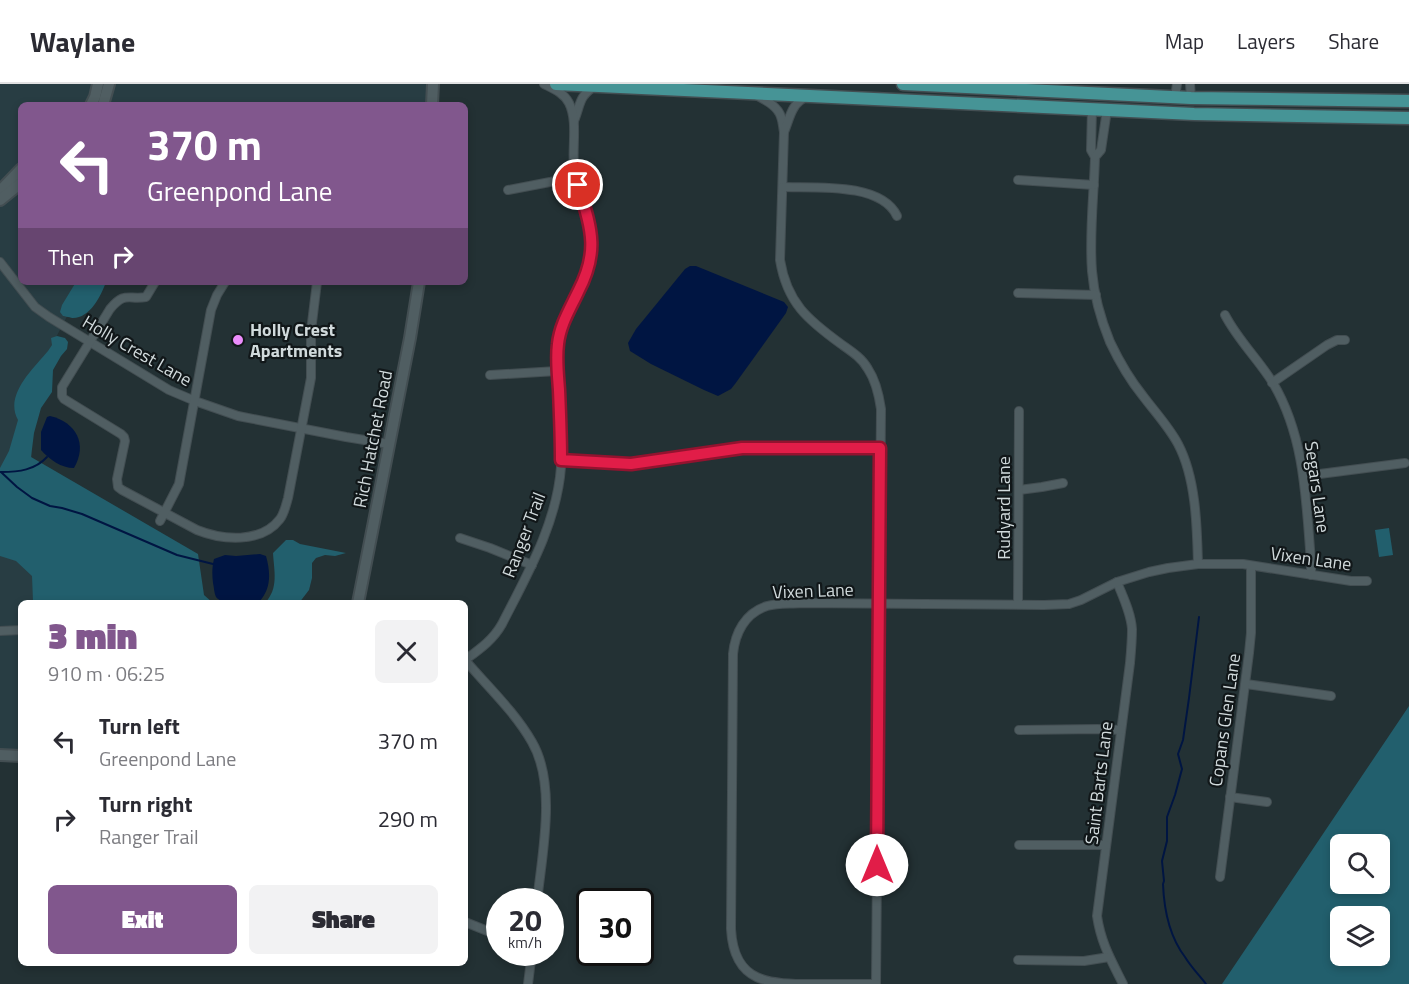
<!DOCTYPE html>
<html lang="en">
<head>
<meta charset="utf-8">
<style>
  :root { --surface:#fff; --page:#f2f2f3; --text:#2b2b33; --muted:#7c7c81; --line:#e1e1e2; --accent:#81578d }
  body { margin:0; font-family:"Titillium Web",sans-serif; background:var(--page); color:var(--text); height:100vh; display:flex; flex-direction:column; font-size:22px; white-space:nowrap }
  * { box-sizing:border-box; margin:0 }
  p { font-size:20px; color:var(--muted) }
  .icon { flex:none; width:33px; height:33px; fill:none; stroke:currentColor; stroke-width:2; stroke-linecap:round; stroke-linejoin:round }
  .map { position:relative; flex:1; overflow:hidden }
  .sheet { position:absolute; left:18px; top:516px; width:450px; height:366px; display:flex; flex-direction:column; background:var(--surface); border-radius:9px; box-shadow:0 3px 9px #0003 }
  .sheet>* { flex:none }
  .guide { position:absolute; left:18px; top:18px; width:450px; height:183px; border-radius:9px; box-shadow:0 3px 9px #0003; background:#81578d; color:#fff; overflow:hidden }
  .fabs { position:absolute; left:1330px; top:750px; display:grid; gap:12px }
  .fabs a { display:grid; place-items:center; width:60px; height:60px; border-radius:9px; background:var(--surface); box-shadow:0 3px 9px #0003; font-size:30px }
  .speed { position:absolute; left:486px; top:804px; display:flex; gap:12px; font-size:30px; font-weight:700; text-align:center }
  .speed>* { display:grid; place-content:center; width:78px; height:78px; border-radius:50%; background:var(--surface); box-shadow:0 3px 9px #0003; line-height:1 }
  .speed small { font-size:15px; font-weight:400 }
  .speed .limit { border:3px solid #111; border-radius:9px; background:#fff; color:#111 }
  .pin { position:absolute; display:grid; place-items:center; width:51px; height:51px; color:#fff; margin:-26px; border:3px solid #fff; border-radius:50%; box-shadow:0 2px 6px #0007 }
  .me { position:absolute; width:66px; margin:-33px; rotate:0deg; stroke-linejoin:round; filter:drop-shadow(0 0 4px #0008) }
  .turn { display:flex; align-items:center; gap:21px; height:126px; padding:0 30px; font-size:27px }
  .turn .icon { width:78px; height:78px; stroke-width:2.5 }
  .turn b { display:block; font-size:42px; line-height:51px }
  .then { display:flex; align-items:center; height:57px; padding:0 30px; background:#0003; gap:12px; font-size:22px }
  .round { display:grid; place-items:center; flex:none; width:63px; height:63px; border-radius:9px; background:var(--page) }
  .head { display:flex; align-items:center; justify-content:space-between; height:102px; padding:0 30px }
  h1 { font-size:36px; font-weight:800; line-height:45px; color:var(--accent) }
  .cta { display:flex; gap:12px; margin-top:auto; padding:12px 30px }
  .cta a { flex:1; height:69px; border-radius:9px; background:var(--accent); color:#fff; font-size:24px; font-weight:800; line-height:69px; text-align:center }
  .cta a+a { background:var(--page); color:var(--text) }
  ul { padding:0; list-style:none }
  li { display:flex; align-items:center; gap:18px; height:78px; padding:0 30px }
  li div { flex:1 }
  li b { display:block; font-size:22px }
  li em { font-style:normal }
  header { display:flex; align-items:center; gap:36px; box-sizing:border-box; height:84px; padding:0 30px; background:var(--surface); border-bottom:2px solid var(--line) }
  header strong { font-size:28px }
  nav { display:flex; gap:33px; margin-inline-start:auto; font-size:21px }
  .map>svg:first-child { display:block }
</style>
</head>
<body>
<header>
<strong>Waylane</strong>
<nav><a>Map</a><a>Layers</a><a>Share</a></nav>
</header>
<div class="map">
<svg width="1409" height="900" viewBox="0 0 1409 900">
  <rect width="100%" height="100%" fill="#233134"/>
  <path fill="#283d43" d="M 0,0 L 433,0 L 433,21 L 21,21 L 21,198 L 85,198 L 53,259 L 31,322 L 33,519 L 21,519 L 21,672 L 0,672 Z"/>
  <g fill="#225f6d" fill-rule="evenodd">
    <path d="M 76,198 L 106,198 C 101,212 90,234 73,234 C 72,234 64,232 63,232 L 60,228 L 62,221 Z"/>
    <path d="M 57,252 L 65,254 L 68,258 L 67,265 L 61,272 L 53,286 L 52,308 L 41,324 L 34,349 L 31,373 L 198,470 L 204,511 L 213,519 L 33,519 L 32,492 L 16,477 L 0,472 L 0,384 L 9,367 L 18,336 C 4,311 33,285 48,267 L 52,261 L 51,254 Z"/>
    <path d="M 1389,444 L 1393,471 L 1379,473 L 1375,446 Z"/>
    <path d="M 286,456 L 293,456 L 300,460 L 346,469 L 335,472 L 325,471 L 316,474 L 312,479 L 312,494 L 309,506 L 299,519 L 265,519 C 279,504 274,487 273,469 Z"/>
    <path d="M 1409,622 L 1409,900 L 1222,900 ZM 1380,760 L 1380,800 L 1341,800 L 1341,760 ZM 1380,832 L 1380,872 L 1341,872 L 1341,832 Z"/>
  </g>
  <g fill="#001542">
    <path d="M 690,182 L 696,182 L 784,218 L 788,223 L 786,229 L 735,300 L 731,305 L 718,312 L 704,306 L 651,280 L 630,267 L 628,259 L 636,245 L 685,185 Z"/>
    <path d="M 50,332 C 76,338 88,360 74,384 C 61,384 50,376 41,366 L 41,348 L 47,333 Z"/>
    <path d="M 260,470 L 266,472 C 271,490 271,506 258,519 C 248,519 222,522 216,513 C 214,509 214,503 213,499 C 212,491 212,483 214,475 L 225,471 L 236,472 Z"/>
  </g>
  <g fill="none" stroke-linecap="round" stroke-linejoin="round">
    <g stroke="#001542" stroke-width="2">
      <path d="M 1,388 L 17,403 L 32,414 L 50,422 L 62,424 L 82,430 L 177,471 L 213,480"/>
      <path d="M 1,388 C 19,388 35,386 47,373"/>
      <path d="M 1199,533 L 1189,614 L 1183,656 L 1178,670 L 1182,685 L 1175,711 L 1167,733 L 1167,757 L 1162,777 L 1164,797 L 1163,800 C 1164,826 1169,852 1185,873 C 1191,883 1199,891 1206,900"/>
    </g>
    <defs>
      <g id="street">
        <path d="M 1190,0 L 1191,14"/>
        <path d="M 756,11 C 765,16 778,22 781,33 C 783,38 783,43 784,48 L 780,176 C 787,219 808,236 841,260 C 851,267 862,274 868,285 C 876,297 879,311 881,325 L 876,900"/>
        <path d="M 1175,13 L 1177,0"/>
        <path d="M 1092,25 L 1091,66 L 1095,73 C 1094,111 1089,150 1092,187 C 1094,211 1101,236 1110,258 C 1119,277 1130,296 1143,312 C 1155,328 1169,343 1178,360 C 1196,394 1197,442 1198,480"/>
        <path d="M 574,37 C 581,20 578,13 595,2"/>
        <path d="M 784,48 C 790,34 791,20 806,13"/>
        <path d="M 1095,73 L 1101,66 L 1107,26"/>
        <path d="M 1018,96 L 1094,101"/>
        <path d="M 783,103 C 814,104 881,98 897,132"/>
        <path d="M 508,106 L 576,93"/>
        <path d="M 0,178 L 35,223 L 49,233 L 169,306 L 195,317 L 238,332 L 346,353 L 389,360"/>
        <path d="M 155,198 L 146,213 C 128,216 125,207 110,225 L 62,303 L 62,312 L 64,315 L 121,350 L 124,353 L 125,357 L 117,395 L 118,403 L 122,406 L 197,446 C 222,456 261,460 280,435 C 284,430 286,421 288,414 L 311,294 L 311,247 L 317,198"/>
        <path d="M 1018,209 L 1096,211"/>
        <path d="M 1225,231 C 1238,256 1258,275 1273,299 C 1305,353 1306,416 1311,478 L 1311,491"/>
        <path d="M 490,291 L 557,287"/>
        <path d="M 1272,299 L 1327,261 L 1337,256 L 1345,256"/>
        <path d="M 561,376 L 631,380 L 742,364 L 880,364"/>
        <path d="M 1304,392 L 1405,379"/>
        <path d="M 1019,406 L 1042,403 L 1063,399"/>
        <path d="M 160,437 L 179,400 L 211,226 L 217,211 L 225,198"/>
        <path d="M 460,454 L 490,464 L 532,481"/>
        <path d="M 1117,498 C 1123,513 1131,529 1132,545 C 1132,556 1131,568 1130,579 L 1097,832 C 1101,859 1111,876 1123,900"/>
        <path d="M 1018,520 L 1019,327"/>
        <path d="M 0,547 L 21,546"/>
        <path d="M 465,576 C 480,565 493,556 502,540 C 527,491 557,439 561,383 C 563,357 561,331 559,305 C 558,290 556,275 558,260 C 561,231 582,208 589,180 C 598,141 577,117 574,82 C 572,62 578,37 569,19 C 564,9 554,5 544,0"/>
        <path d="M 465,576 C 488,603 515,628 532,658 C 557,701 542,770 537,818"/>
        <path d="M 1246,600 L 1331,612"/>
        <path d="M 1019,646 L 1097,645 L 1121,646"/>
        <path d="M 1230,713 L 1267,718"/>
        <path d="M 1019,761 L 1106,761"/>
        <path d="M 1220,793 L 1249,569 L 1251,549 L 1251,482"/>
        <path d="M 465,838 L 500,852"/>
        <path d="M 1018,876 L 1084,877 L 1109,873"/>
        <path d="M 528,900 L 532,868"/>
        <path d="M 876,900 C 856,900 836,900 815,900 C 769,900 734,900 731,845 L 733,570 C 735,549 745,529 767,522 C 778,519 790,520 801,519 L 1044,521 L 1069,520 L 1081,516 L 1117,498 L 1149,488 L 1168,484 L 1198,480 L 1243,480 L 1351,497 L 1367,497"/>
      </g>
      <g id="secondary">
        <path d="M 91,21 L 95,13 L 98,0"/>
        <path d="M 103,21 L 109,0"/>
        <path d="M 432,21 L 433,0"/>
        <path d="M 0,107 L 21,85"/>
        <path d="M 0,116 L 21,99"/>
        <path d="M 358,519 L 410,254 L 419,198"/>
        <path d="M 0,671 L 21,672"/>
      </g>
      <g id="primary">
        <path d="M 556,0 L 1194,30 L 1409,34"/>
        <path d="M 903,0 L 1191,14 L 1409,17"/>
      </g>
    </defs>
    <use href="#street" stroke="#434e52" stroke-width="10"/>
    <use href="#secondary" stroke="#434e52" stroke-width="14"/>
    <use href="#primary" stroke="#434e52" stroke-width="15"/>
    <use href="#street" stroke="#505e62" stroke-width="8"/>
    <use href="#secondary" stroke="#505e62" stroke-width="10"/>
    <use href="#primary" stroke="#469496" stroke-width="12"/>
  </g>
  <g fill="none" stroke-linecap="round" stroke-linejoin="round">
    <defs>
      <path id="route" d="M 578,101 C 591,144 600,166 578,208 C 570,225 560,241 558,260 C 556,275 558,291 559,306 C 560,329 561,353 561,376 L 631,380 L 742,364 L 880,364 L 877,781"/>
    </defs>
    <use href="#route" stroke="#92132f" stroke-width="15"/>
    <use href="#route" stroke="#e11d48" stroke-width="10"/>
  </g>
  <circle fill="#eb8dfb" stroke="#111719" stroke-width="2" cx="238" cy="256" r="6"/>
  <g text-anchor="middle" stroke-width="4.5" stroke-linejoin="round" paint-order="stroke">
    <g font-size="18" font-weight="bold" fill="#d1dadc" stroke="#111719" text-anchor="start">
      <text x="250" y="252">Holly Crest<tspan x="250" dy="21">Apartments</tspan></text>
    </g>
    <g font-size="18" fill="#d1dadc" stroke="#111719">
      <text transform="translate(137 267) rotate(30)" y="6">Holly Crest Lane</text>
      <text transform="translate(373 355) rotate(-79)" y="6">Rich Hatchet Road</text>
      <text transform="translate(1317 403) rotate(82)" y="6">Segars Lane</text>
      <text transform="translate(1004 424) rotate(-90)" y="6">Rudyard Lane</text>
      <text transform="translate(524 451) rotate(-69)" y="6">Ranger Trail</text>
      <text transform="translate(1311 475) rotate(8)" y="6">Vixen Lane</text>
      <text transform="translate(813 507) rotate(-2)" y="6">Vixen Lane</text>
      <text transform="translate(1225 636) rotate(-82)" y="6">Copans Glen Lane</text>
      <text transform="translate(1099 699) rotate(-83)" y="6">Saint Barts Lane</text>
    </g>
  </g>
</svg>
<div class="fabs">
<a><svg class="icon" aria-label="search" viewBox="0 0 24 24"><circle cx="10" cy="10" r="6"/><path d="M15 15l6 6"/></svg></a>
<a><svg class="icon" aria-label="layers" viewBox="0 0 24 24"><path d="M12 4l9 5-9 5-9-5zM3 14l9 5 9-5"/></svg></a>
</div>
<div class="speed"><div>20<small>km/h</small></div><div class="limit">30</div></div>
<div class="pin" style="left:578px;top:101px;background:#d93025"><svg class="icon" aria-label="arrive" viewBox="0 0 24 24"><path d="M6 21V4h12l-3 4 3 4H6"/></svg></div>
<svg class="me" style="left:877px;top:781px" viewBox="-20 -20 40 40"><circle r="19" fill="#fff"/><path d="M0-13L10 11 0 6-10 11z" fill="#e11d48"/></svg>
<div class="guide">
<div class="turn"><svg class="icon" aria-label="left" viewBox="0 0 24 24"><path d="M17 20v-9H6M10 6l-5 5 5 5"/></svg><div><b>370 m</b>Greenpond Lane</div></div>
<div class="then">Then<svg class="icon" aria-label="right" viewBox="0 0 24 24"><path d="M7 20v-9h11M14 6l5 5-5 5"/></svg></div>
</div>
<section class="sheet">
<div class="head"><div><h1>3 min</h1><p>910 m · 06:25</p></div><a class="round"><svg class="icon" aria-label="close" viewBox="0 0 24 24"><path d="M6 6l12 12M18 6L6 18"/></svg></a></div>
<ul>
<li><svg class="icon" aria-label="left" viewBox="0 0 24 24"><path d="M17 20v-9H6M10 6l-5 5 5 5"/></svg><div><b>Turn left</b><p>Greenpond Lane</p></div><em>370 m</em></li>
<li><svg class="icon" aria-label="right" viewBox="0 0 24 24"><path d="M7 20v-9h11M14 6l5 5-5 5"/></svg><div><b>Turn right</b><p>Ranger Trail</p></div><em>290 m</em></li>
</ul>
<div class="cta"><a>Exit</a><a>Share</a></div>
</section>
</div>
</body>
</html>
